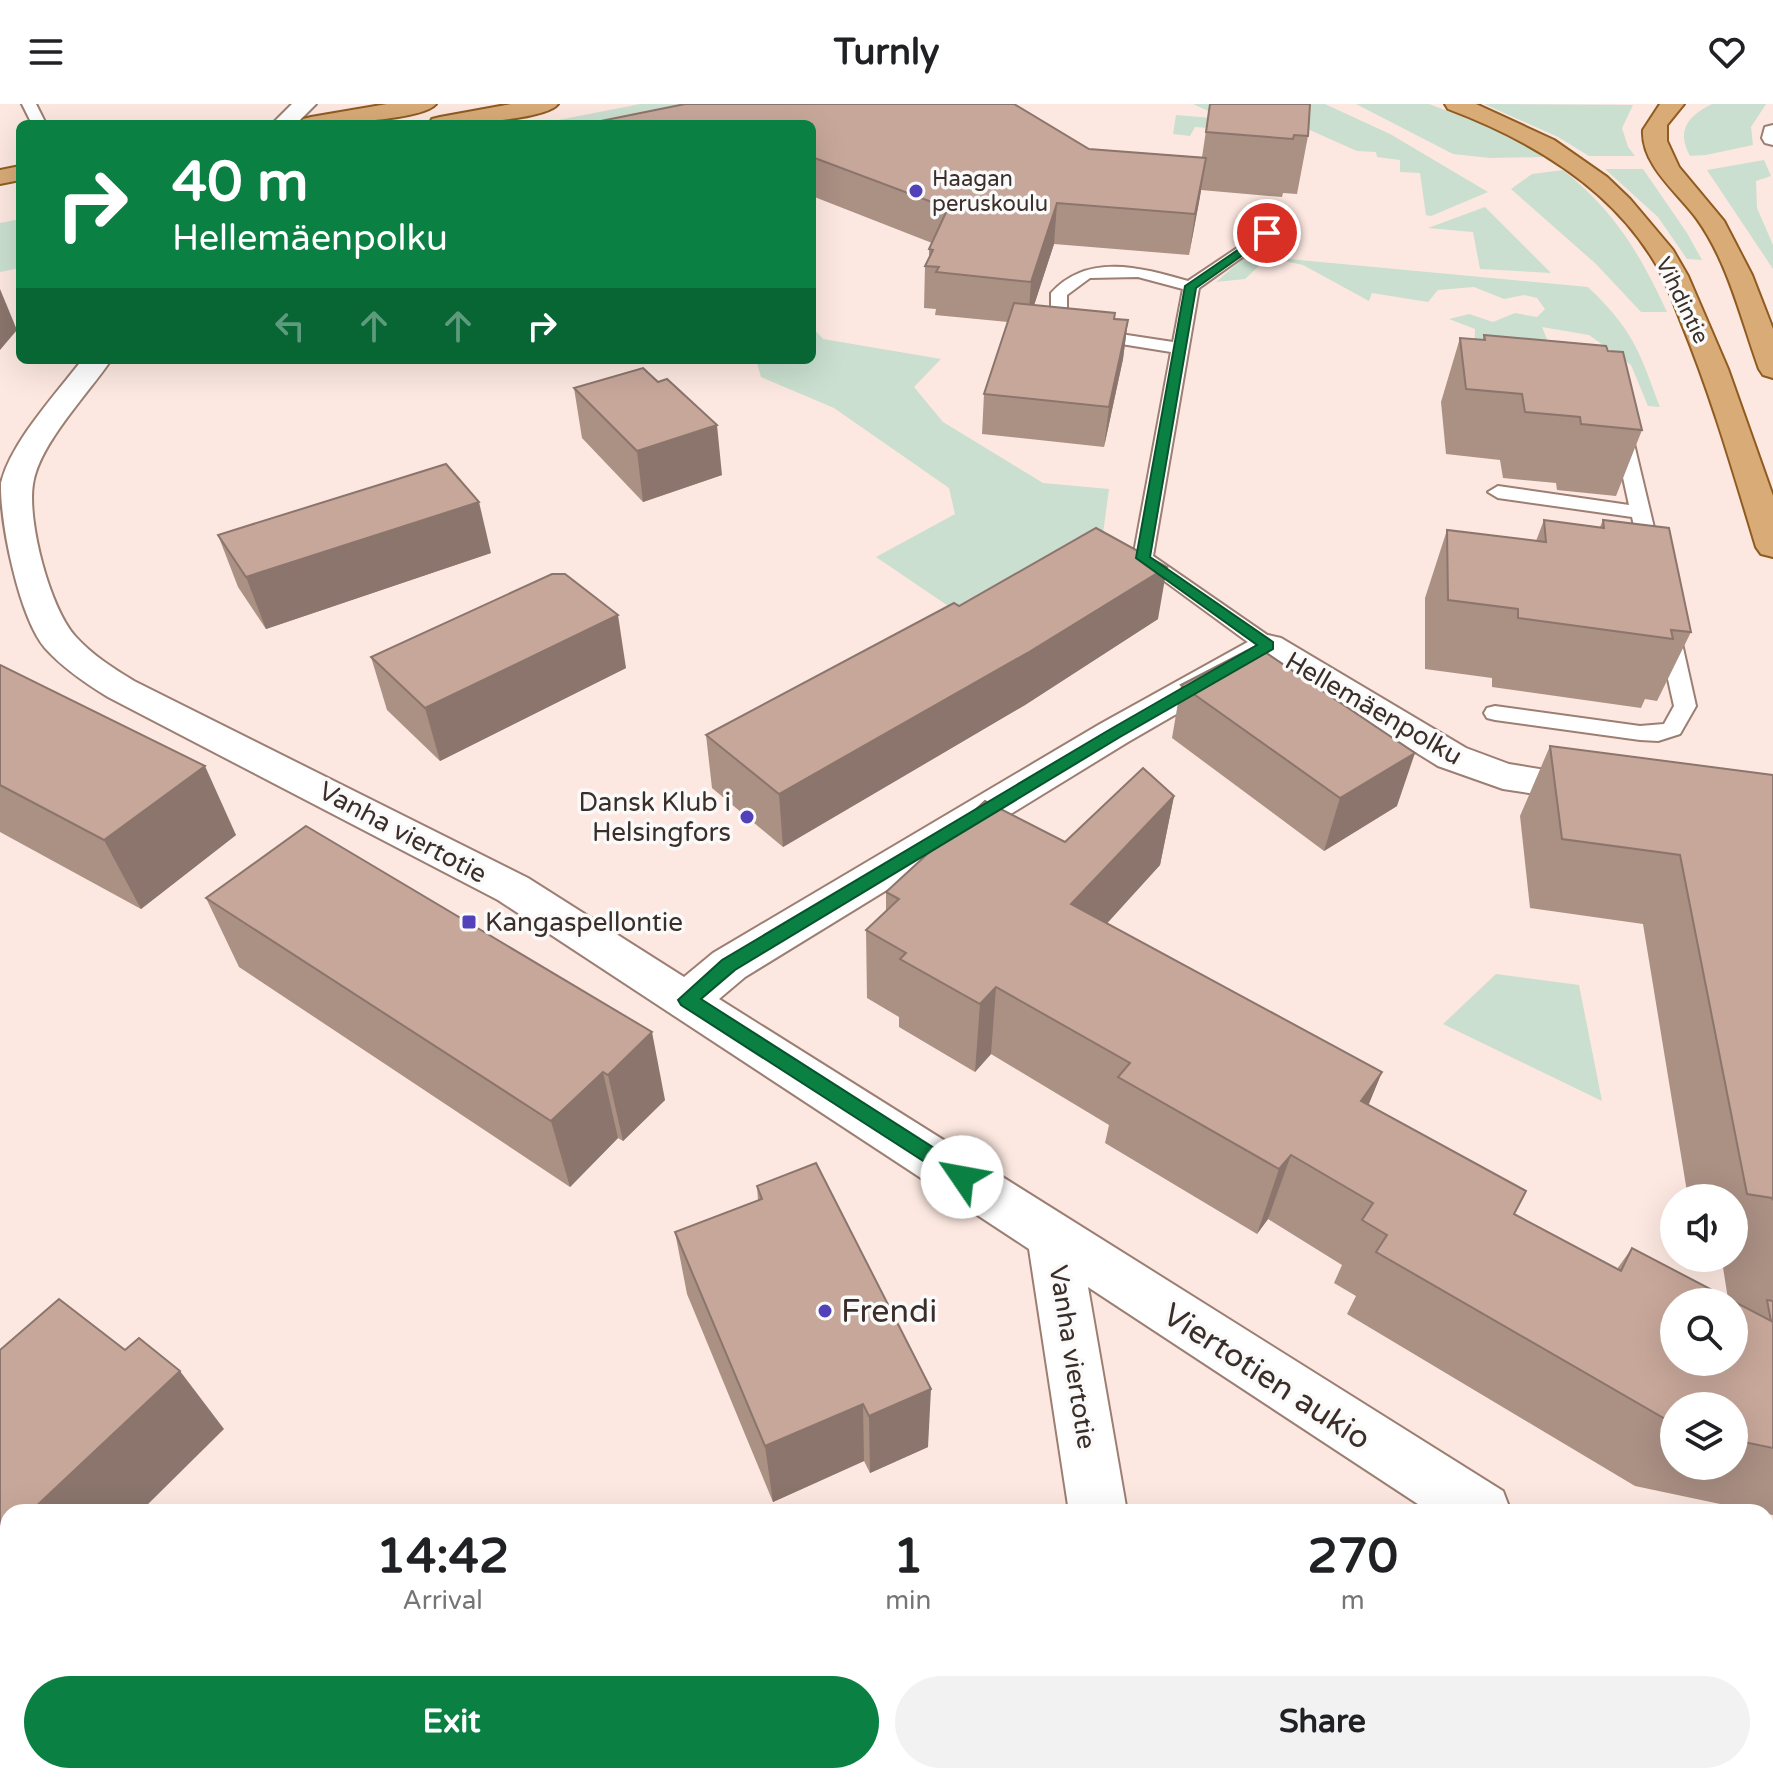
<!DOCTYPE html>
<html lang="en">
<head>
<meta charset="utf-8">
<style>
  :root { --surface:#fff; --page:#f2f2f2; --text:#202124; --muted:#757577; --accent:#0b8043 }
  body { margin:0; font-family:"Varela Round",sans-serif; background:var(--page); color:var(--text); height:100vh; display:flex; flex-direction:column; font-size:30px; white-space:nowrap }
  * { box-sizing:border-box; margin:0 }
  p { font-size:26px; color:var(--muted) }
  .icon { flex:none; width:44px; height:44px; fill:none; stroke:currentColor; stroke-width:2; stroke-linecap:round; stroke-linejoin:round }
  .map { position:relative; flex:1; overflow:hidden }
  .sheet { position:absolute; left:0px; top:1400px; width:1774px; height:280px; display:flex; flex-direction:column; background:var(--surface); border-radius:24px 24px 0 0; box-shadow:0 8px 32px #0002 }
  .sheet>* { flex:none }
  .hud { position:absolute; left:16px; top:16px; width:800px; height:244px; border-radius:12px; box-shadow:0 8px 32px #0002; background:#0b8043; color:#fff; overflow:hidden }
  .tools { position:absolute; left:1660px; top:1080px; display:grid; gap:16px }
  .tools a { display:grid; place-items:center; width:88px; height:88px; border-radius:50%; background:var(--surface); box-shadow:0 8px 32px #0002; font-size:40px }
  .pin { position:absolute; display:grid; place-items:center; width:68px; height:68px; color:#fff; margin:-34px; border:4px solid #fff; border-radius:50%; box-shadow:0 2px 8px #0007 }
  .me { position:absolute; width:88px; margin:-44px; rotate:303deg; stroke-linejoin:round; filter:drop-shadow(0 0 6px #0008) }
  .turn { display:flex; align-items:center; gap:28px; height:168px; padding:0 24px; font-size:36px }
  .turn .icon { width:104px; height:104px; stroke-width:2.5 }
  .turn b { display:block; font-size:56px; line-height:68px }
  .lanes { display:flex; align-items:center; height:76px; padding:0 24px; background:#0003; justify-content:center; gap:40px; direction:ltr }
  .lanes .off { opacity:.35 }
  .eta { display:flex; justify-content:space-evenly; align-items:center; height:136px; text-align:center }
  .eta b { font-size:48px; font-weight:800; line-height:56px }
  .action { display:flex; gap:16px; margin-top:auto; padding:16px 24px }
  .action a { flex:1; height:92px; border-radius:48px; background:var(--accent); color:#fff; font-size:32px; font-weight:800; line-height:92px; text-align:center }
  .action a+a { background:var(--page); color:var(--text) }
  header { display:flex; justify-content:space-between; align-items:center; height:104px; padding:0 24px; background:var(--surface); font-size:36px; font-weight:800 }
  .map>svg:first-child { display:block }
</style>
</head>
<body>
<header><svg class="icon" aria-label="menu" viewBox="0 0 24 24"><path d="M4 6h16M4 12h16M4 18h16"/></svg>Turnly<svg class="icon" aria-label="heart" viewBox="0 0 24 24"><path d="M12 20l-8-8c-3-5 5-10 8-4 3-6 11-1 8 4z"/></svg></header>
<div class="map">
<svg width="1773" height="1680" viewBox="0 0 1773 1680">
  <rect width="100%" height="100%" fill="#fce8e0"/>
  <g fill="#cadfcf">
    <path d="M 640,0 L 870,0 L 775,20 L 538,20 Z"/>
    <path d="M 1193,0 L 1325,0 L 1390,30 L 1488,88 L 1431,112 L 1426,111 L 1420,69 L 1400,68 L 1400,56 L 1377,53 L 1376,48 L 1357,47 L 1303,23 L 1251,27 L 1195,23 L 1190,32 L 1173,30 L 1176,11 L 1212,14 L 1217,11 Z"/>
    <path d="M 1356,0 L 1429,0 L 1503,28 L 1545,53 L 1490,54 L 1453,50 Z"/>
    <path d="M 1484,0 L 1633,1 L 1622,24 L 1628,43 L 1635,52 L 1589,52 L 1558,33 Z"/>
    <path d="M 1712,0 L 1766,0 L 1751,23 L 1753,41 L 1706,51 L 1690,52 C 1676,26 1688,12 1712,0 Z"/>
    <path d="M 1764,56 L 1771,72 L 1756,77 L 1757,104 L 1773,141 L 1773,165 L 1707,66 Z"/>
    <path d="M 1605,65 L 1643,65 L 1687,129 L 1702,156 L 1687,155 L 1658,113 Z"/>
    <path d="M 1563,66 C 1615,108 1639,148 1667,208 L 1641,208 L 1596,160 L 1511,85 L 1532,70 Z"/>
    <path d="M 1485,103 L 1551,169 L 1480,165 L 1473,128 L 1428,124 Z"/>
    <path d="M 20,115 L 20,164 L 0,168 L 0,119 Z"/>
    <path d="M 1247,151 L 1588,183 C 1633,226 1639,246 1660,303 L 1648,302 L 1631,261 L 1589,231 L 1542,223 L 1553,250 L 1474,256 L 1475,225 L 1449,215 L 1469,210 L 1493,218 L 1515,209 L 1537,213 L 1545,205 L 1537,194 L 1524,191 L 1504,195 L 1474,183 L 1438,186 L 1428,198 L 1372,189 L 1369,197 L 1303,161 L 1275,155 L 1261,160 L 1245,175 L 1216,178 Z"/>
    <path d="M 812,223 L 823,235 L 941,255 L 914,283 L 943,318 L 1043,379 L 1109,385 L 1099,459 L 966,514 L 876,453 L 955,410 L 949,384 L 834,304 L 761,273 L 756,256 L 812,256 Z"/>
    <path d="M 1496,870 L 1579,881 L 1602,997 L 1443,920 Z"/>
  </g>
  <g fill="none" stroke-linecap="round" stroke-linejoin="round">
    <defs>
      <g id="service">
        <path d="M 22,0 L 36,0 L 46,20 L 32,20 Z"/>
        <path d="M 1267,124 L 1275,129 L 1272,132 L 1199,184 L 1153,452 L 1276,537 L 1279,542 L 1268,549 L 1260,547 L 1133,454 L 1171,248 L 1084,234 L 1051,215 L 1051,189 C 1088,148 1142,164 1188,177 ZM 1138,173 L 1183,185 L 1173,238 L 1094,226 L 1067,213 L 1067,191 L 1090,174 Z"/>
        <path d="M 1621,318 L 1630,323 L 1661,453 L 1658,457 L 1644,457 L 1641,453 L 1632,413 L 1498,394 L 1488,388 L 1498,382 L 1629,401 L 1612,323 Z"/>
        <path d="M 1668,520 L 1679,526 L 1696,602 L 1680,630 L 1658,637 L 1640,636 L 1495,616 L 1487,614 L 1484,609 L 1487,604 L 1495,602 L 1640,622 L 1664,620 L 1674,602 L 1657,526 Z"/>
        <path d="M 363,1672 L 401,1672 L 402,1680 L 364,1680 Z"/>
        <path d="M 766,1672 L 804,1672 L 802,1680 L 764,1680 Z"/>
      </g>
      <g id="minor">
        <path d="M 292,0 L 316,0 L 296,20 L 272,20 Z"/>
        <path d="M 1773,21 L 1773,41 L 1765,39 L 1762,34 L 1765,23 Z"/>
        <path d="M 82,256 L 111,256 C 88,290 39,340 33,380 C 27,418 50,504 75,532 C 92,551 113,564 134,577 L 528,774 L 684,873 L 713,849 L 1100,620 L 1255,534 L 1268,531 L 1281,534 L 1466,644 L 1509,660 L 1607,676 L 1613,686 L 1607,696 L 1593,699 L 1503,685 L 1438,662 L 1268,557 L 1128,638 L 745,873 L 719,895 L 1503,1387 L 1511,1408 L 1430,1408 L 1088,1183 L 1127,1408 L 1069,1408 L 1029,1145 L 498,796 L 108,593 C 85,579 63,564 45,544 C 19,513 0,419 1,379 C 11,338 56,290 82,256 Z"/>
        <path d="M 1766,1483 L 1773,1484 L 1773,1546 L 1766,1545 Z"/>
        <path d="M 295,1672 L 372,1672 L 369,1680 L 292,1680 Z"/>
        <path d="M 1105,1672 L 1171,1672 L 1172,1680 L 1106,1680 Z"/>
      </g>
      <g id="primary">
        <path d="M 387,0 L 436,0 C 422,17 324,20 300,20 L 303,15 L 311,13 Z"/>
        <path d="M 511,0 L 558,0 C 545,17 452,20 429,20 L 432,15 L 440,13 Z"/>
        <path d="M 1445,0 L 1476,0 L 1554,36 L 1607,73 L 1630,95 L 1673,146 L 1688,172 L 1728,265 L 1773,392 L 1773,453 L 1761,450 L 1756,443 C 1733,367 1711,291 1681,218 C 1673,198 1666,176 1654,157 C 1609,82 1528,35 1448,5 Z"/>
        <path d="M 1660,0 L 1684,0 L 1667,21 L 1667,37 L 1679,63 L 1724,117 L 1752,171 L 1773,225 L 1773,274 L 1763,271 L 1759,265 C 1741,215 1728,158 1697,115 C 1678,89 1641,61 1643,26 Z"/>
        <path d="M 20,62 L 20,76 L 0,80 L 0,66 Z"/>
      </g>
    </defs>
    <use href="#service" stroke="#9c7e72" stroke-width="4"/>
    <use href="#minor" stroke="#9c7e72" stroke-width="4"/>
    <use href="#primary" stroke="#905b21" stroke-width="4"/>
    <use href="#service" fill="#fff" fill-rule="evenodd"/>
    <use href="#minor" fill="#fff" fill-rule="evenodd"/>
    <use href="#primary" fill="#d8ab77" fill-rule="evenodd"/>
  </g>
  <g fill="#ab9084" fill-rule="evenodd">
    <path d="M 1210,0 L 1308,32 L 1297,90 L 1283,89 L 1282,93 L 1201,86 L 1189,151 L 1054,140 L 1034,201 L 1128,216 L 1123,255 L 1104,343 L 982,330 L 984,290 L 1008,218 L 935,211 L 936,205 L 924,204 L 925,162 L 929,154 L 929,145 L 932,139 L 812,92 L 812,20 L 1089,45 L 1202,53 Z"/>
    <path d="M 1484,231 L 1608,247 L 1642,326 L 1616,392 L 1557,386 L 1556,379 L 1503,374 L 1500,356 L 1446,350 L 1441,298 L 1460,234 L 1483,236 Z"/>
    <path d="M 574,284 L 722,371 L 643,398 L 582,334 Z"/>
    <path d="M 1544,416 L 1600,423 L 1603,416 L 1691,528 L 1657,597 L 1645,595 L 1641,604 L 1492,583 L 1492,574 L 1425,565 L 1425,494 L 1447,426 L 1536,437 Z"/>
    <path d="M 218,431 L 491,449 L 266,525 L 238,483 Z"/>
    <path d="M 959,502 L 1158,515 L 1025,601 L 783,743 L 712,684 L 706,631 Z"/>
    <path d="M 371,553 L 626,564 L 440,657 L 387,606 Z"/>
    <path d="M 0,561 L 236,731 L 141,805 L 0,728 Z"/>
    <path d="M 1181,581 L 1397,702 L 1324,747 L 1172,634 Z"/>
    <path d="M 1550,642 L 1773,671 L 1773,1411 L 1766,1410 L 1766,1408 L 1758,1408 L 1635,1382 L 1347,1210 L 1356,1192 L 1334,1179 L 1342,1161 L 1268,1115 L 1257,1130 L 1105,1039 L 1109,1021 L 991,950 L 975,968 L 899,923 L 899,913 L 867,894 L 866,826 L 886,807 L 886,788 L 1065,738 L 1174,692 L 1160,761 L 1107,819 L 1382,968 L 1368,1001 L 1514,1110 L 1617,1165 L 1632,1144 L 1728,1195 L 1722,1157 L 1700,1154 L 1734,1154 L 1734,1094 L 1688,1094 L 1643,820 L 1530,804 L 1520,712 ZM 1674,1302 L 1734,1302 L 1734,1362 L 1674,1362 Z"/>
    <path d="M 206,794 L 665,996 L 623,1037 L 618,1034 L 570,1083 L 239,863 Z"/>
    <path d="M 757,1082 L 928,1343 L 870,1369 L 864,1357 L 773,1398 L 687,1190 L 675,1128 L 758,1096 Z"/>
    <path d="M 1346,1672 L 1586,1672 L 1616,1680 L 1345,1680 Z"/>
  </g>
  <g fill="#8b756c">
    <path d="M 1206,54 L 1200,93 L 1189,151 L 1195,110 Z"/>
    <path d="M 1057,99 L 1054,140 L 1028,220 L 1031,178 Z"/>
    <path d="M 0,185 L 17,226 L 0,246 Z"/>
    <path d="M 1128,216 L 1123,255 L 1104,343 L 1109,303 Z"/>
    <path d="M 717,321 L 722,371 L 643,398 L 637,347 Z"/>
    <path d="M 479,398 L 491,449 L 266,525 L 246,473 Z"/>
    <path d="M 1167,463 L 1158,515 L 1025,601 L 783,743 L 779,690 Z"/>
    <path d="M 618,511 L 626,564 L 440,657 L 425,604 Z"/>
    <path d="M 1415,649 L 1397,702 L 1324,747 L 1340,694 Z"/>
    <path d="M 205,662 L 236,731 L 141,805 L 104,736 Z"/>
    <path d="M 1174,692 L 1160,761 L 1062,869 L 1071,800 Z"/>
    <path d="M 996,883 L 991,950 L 975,968 L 980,900 Z"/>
    <path d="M 652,928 L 665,996 L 623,1037 L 608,971 Z"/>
    <path d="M 603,968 L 618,1034 L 570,1083 L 551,1017 Z"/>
    <path d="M 1382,968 L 1355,1034 L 1361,997 Z"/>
    <path d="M 1291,1051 L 1268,1115 L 1257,1130 L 1279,1065 Z"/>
    <path d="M 180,1267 L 224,1325 L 140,1408 L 30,1408 Z"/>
    <path d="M 931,1285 L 928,1343 L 870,1369 L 869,1312 Z"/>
    <path d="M 863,1300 L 864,1357 L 773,1398 L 765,1342 Z"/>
    <path d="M 8,1429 L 8,1537 L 0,1545 L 0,1436 Z"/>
  </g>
  <g fill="#c7a79a" stroke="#8b756c" stroke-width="2" fill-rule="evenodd">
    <path d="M 685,0 L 1014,0 L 1089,45 L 1206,54 L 1195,110 L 1057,99 L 1031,178 L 936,168 L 939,163 L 925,162 L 933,146 L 929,145 L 948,104 L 812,53 L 812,20 L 586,20 Z"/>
    <path d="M 1210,0 L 1310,0 L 1308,32 L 1294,31 L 1293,35 L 1206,28 Z"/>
    <path d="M 1014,199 L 1115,209 L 1114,215 L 1128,216 L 1109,303 L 984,290 Z"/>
    <path d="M 1484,231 L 1606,242 L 1608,247 L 1623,248 L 1642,326 L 1581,320 L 1580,313 L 1525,308 L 1522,290 L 1466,285 L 1460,234 L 1485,236 Z"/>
    <path d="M 643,264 L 658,278 L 667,275 L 717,321 L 637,347 L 574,284 Z"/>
    <path d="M 446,360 L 479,398 L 246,473 L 218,431 Z"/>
    <path d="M 1544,416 L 1604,424 L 1603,416 L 1669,424 L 1691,528 L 1671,526 L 1673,535 L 1518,514 L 1518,505 L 1448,496 L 1447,426 L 1546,438 Z"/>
    <path d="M 1096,424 L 1167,463 L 1029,548 L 779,690 L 706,631 L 954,499 L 959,502 Z"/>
    <path d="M 552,470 L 565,470 L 618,511 L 425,604 L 371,553 Z"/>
    <path d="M 1256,542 L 1415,649 L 1340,694 L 1181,581 Z"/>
    <path d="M 0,561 L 205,662 L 104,736 L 0,681 Z"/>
    <path d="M 1550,642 L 1773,671 L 1773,1096 L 1772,1094 L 1747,1090 L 1680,751 L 1562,735 Z"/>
    <path d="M 1143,664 L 1174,692 L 1071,800 L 1382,968 L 1361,997 L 1526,1087 L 1514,1110 L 1621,1167 L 1632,1144 L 1771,1217 L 1767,1196 L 1773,1197 L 1773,1344 L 1734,1336 L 1734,1302 L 1674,1302 L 1674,1320 L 1376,1148 L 1387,1131 L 1362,1116 L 1373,1099 L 1291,1051 L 1279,1065 L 1118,973 L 1130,959 L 996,883 L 980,900 L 900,855 L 906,849 L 866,826 L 899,795 L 886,788 L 985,697 L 1065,738 ZM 1674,1198 L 1734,1198 L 1734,1258 L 1674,1258 Z"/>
    <path d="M 306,722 L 652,928 L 608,971 L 603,968 L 551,1017 L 206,794 Z"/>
    <path d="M 816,1059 L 931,1285 L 869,1312 L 863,1300 L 765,1342 L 675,1128 L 762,1095 L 757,1082 Z"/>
    <path d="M 59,1195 L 125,1246 L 139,1234 L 180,1267 L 30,1408 L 8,1408 L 8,1429 L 0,1436 L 0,1246 Z"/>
    <path d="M 1371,1672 L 1586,1672 L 1616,1680 L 1371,1680 Z"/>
  </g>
  <path fill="#0b8043" stroke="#07532c" stroke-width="2" d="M 1267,126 L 1272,129 L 1271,131 L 1196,184 L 1150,453 L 1273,538 L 1273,545 L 1120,633 L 735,866 L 701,895 L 970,1067 L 973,1073 L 970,1080 L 962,1082 L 681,901 L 678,896 L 722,856 L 1109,626 L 1257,541 L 1136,454 L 1185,182 Z"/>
  <g fill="#5241b9" stroke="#fafafa" stroke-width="3">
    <circle cx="916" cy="87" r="8"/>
    <circle cx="747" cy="713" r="8"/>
    <rect x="461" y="810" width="16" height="16" rx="4"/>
    <circle cx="825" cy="1207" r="8"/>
  </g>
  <g text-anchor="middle" stroke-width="7" stroke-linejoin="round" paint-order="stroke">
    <g font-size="22" fill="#3b2e29" stroke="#fafafa" text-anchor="start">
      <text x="932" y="82">Haagan<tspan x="932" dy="25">peruskoulu</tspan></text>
    </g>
    <g font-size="22" fill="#3b2e29" stroke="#fafafa">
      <text transform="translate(1683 196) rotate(64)" y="8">Vihdintie</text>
    </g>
    <g font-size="26" fill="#3b2e29" stroke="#fafafa">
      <text transform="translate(1374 604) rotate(30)" y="9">Hellemäenpolku</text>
      <text transform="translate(403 728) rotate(28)" y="9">Vanha viertotie</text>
      <text transform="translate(1073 1253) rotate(81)" y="9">Vanha viertotie</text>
    </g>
    <g font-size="26" fill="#3b2e29" stroke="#fafafa" text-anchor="end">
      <text x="731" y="707">Dansk Klub i<tspan x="731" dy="30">Helsingfors</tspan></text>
      <text x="485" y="827" text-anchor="start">Kangaspellontie</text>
    </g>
    <g font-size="32" fill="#3b2e29" stroke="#fafafa" text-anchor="start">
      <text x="841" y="1218">Frendi</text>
    </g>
    <g font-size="32" fill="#3b2e29" stroke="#fafafa">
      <text transform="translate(1267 1272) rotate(33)" y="11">Viertotien aukio</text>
    </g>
  </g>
</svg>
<div class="tools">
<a><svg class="icon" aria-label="sound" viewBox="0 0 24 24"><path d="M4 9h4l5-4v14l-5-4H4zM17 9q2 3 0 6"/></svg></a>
<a><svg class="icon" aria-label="search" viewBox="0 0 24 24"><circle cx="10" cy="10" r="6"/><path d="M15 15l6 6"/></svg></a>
<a><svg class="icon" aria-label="layers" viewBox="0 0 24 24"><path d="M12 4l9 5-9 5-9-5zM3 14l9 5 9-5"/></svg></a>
</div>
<div class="pin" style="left:1267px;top:129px;background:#d93025"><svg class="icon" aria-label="arrive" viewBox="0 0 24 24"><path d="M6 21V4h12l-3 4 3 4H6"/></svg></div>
<svg class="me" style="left:962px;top:1073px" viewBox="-20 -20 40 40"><circle r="19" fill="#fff"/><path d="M0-13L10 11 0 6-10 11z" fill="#0b8043"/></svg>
<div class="hud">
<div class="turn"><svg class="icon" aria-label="right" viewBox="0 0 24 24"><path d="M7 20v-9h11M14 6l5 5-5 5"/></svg><div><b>40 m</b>Hellemäenpolku</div></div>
<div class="lanes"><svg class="icon off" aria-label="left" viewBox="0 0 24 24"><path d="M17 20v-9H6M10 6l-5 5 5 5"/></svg><svg class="icon off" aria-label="ahead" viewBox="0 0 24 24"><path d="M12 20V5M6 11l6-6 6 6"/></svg><svg class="icon off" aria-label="ahead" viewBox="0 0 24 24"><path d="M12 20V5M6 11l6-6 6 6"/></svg><svg class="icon" aria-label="right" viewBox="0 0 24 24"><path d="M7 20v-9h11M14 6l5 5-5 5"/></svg></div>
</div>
<section class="sheet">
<div class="eta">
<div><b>14:42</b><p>Arrival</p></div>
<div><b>1</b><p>min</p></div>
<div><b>270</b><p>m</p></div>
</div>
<div class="action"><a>Exit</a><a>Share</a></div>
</section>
</div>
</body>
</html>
